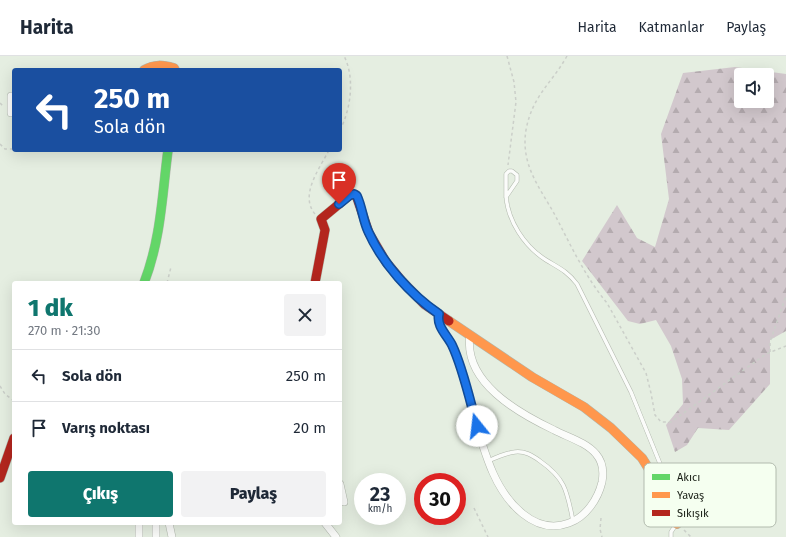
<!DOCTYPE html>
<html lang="tr">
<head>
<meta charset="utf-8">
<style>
  :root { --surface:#fff; --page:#f2f2f3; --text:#1f2937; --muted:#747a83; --line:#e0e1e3; --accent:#0f766e }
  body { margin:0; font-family:"Fira Sans",sans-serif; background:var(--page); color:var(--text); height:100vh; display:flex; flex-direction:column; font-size:15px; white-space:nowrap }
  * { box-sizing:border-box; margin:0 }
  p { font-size:13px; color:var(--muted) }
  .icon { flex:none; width:22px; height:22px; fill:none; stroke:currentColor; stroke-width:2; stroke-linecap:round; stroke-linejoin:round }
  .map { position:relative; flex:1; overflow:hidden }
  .details { position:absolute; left:12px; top:225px; width:330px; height:244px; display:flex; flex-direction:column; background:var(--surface); border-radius:4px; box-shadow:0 4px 16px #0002 }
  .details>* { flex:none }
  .hud { position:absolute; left:12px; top:12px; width:330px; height:84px; border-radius:4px; box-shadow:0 4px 16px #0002; background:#1a4fa0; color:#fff; overflow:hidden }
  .controls { position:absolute; left:734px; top:12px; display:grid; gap:8px }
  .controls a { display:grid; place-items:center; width:40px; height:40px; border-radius:4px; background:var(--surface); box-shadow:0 4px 16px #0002; font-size:20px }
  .speed { position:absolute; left:354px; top:417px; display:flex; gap:8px; font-size:20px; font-weight:700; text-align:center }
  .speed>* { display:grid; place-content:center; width:52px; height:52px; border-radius:50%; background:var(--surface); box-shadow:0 4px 16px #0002; line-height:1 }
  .speed small { font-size:10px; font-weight:400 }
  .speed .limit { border:6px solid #d22; background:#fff; color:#111 }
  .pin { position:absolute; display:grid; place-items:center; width:34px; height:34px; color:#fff; margin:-41px -17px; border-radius:50% 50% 50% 0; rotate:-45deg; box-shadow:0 0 4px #0007 }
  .pin .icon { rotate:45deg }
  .me { position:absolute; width:44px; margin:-22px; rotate:344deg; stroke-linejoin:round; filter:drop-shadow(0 0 3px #0008) }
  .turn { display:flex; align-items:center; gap:14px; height:84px; padding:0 16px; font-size:18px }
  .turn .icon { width:52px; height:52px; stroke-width:2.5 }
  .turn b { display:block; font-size:28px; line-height:34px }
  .round { display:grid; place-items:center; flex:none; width:42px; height:42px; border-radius:4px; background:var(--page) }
  .summary { display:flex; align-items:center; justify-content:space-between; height:68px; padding:0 16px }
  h1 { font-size:24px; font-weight:800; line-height:30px; color:var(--accent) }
  .primary-button { display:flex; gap:8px; margin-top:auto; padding:8px 16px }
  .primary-button a { flex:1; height:46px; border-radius:4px; background:var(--accent); color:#fff; font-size:16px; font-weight:800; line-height:46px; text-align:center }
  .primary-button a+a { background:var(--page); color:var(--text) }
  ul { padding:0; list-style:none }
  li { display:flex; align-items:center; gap:12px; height:52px; padding:0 16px; border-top:1px solid var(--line) }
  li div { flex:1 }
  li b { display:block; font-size:15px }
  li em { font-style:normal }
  header { display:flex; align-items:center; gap:24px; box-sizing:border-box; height:56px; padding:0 20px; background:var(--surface); border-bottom:1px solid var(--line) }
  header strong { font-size:19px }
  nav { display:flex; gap:22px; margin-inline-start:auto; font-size:14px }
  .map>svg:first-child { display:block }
</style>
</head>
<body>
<header>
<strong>Harita</strong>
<nav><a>Harita</a><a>Katmanlar</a><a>Paylaş</a></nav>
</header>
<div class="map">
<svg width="786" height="481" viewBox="0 0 786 481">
  <defs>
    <pattern id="forest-firs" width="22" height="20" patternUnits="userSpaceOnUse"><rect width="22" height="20" fill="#d2c8cd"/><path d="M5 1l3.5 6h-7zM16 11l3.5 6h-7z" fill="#b4abaf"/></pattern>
  </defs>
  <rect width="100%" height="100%" fill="#e5eee1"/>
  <path fill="url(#forest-firs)" fill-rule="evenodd" d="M 735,11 L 786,18 L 786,275 L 770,284 L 770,328 L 729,374 L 698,372 L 687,389 L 675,396 L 666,369 L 683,348 L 682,323 L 671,290 L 656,264 L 640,268 L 628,265 L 582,205 L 617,149 L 637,182 L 655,191 L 669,143 L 661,78 L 683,17 ZM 741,19 L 767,19 L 767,45 L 741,45 Z"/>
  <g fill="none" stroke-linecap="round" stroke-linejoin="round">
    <defs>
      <g id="lane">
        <path d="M 506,141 L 517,125 L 517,119 L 512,115 L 509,115 L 506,118 C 506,125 506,133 506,140 C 508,165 524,190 546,204 C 559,212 567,215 577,228 L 631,336 L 663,415 L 662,420 L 658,425"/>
        <path d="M 488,405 C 497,401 506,397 515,396 C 525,395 532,399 540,405 C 566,423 567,436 573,465"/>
        <path d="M 671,481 L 671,476 L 675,470"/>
      </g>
      <g id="street">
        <path d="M 11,57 L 11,40 L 14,40"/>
        <path d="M 439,258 C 438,261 438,264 439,267 C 440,271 443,274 445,277 C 450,285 454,293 457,302 C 470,339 477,381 493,417 C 506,446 534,480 569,467 C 586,461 598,443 602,426 C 604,415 603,406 596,398 C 586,386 567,381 554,374 C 518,357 463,326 470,279"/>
        <path d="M 340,428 L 344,446"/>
        <path d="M 169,467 L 172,481"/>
        <path d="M 325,467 L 336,481"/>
        <path d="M 139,481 L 139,467"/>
        <path d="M 156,481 L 156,467"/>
      </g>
      <path id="fast" d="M 144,227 C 161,183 162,140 168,94"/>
      <g id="slow">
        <path d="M 144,14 C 154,8 163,9 174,12 L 175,14"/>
        <path d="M 449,265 L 532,321 L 584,351 L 611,372 L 642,402 L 657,426 L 677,468"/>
      </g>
      <g id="jam">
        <path d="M 315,227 L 325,174 L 321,163 L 350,139 L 356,139 L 369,177 L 386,206 L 401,224 L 424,248 L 449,265"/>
        <path d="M 0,422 L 14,382"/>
      </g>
    </defs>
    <use href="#lane" stroke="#b0b7ac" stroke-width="4.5"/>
    <use href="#street" stroke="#b0b7ac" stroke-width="8"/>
    <use href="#fast" stroke="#b0b7ac" stroke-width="10"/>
    <use href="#slow" stroke="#b0b7ac" stroke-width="10"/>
    <use href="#jam" stroke="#b0b7ac" stroke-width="10"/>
    <g stroke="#cbcfc9" stroke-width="1.5" stroke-dasharray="3 3" stroke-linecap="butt">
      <path d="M 507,0 L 514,26 L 516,46 L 508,109"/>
      <path d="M 567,0 C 552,27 532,40 526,74 C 524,86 525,98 529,110 C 535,128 547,144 556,161 C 571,190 586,222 607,247 L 646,317 L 651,337 L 655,359 L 661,366 L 671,366 L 766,298 L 786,290"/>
      <path d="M 0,47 L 3,50"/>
      <path d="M 340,74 C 351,53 355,21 344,0"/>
      <path d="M 0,88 L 5,93 L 14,93"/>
      <path d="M 315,158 C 299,139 320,112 329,94"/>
      <path d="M 167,227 L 171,211"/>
      <path d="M 770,296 L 770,286 L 786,240"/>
      <path d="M 0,330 L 5,338 L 14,345"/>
      <path d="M 474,452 L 488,481"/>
      <path d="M 601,462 L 600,473 L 602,481"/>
      <path d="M 684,474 L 691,481"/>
    </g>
    <use href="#lane" stroke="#fbfcfa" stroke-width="3.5"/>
    <use href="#street" stroke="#fbfcfa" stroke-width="7"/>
    <use href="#fast" stroke="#63d668" stroke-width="9"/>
    <use href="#slow" stroke="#ff974d" stroke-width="9"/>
    <use href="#jam" stroke="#b3261e" stroke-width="9"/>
  </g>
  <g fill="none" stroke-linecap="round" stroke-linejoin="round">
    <defs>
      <path id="route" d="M 339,148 L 350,139 L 354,138 L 357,140 C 362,151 363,164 368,175 C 382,207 411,239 439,258 C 436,270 447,279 452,289 C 463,312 470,345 477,370"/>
    </defs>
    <use href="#route" stroke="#114b97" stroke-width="10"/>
    <use href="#route" stroke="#1a73e8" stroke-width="7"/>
  </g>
  <rect x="644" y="407" width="132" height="64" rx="6" fill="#f5fff0" stroke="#b2bbae" stroke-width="1"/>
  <rect x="652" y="418" width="18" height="6" fill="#63d668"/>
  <rect x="652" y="436" width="18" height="6" fill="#ff974d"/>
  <rect x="652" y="454" width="18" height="6" fill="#b3261e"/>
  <g font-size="11" fill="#171d14">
    <text x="677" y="425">Akıcı</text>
    <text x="677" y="443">Yavaş</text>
    <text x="677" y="461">Sıkışık</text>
  </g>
</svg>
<div class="controls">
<a><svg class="icon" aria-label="sound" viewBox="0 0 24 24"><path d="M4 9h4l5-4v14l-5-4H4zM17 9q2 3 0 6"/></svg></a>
</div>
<div class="speed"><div>23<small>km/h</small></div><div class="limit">30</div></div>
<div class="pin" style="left:339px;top:148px;background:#d93025"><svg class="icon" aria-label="arrive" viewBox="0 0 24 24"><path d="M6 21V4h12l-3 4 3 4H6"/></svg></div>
<svg class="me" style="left:477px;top:370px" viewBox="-20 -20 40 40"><circle r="19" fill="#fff"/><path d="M0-13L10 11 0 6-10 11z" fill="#1a73e8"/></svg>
<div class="hud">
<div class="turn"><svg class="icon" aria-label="left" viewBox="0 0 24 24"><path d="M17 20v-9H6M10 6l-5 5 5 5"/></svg><div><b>250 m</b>Sola dön</div></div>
</div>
<section class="details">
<div class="summary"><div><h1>1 dk</h1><p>270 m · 21:30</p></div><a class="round"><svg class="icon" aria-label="close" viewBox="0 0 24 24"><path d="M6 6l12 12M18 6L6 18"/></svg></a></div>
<ul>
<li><svg class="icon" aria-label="left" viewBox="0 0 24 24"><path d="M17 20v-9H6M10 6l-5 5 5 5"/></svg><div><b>Sola dön</b></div><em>250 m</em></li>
<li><svg class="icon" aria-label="arrive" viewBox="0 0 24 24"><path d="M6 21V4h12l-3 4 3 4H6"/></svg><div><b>Varış noktası</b></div><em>20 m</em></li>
</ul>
<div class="primary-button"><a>Çıkış</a><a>Paylaş</a></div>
</section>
</div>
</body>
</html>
